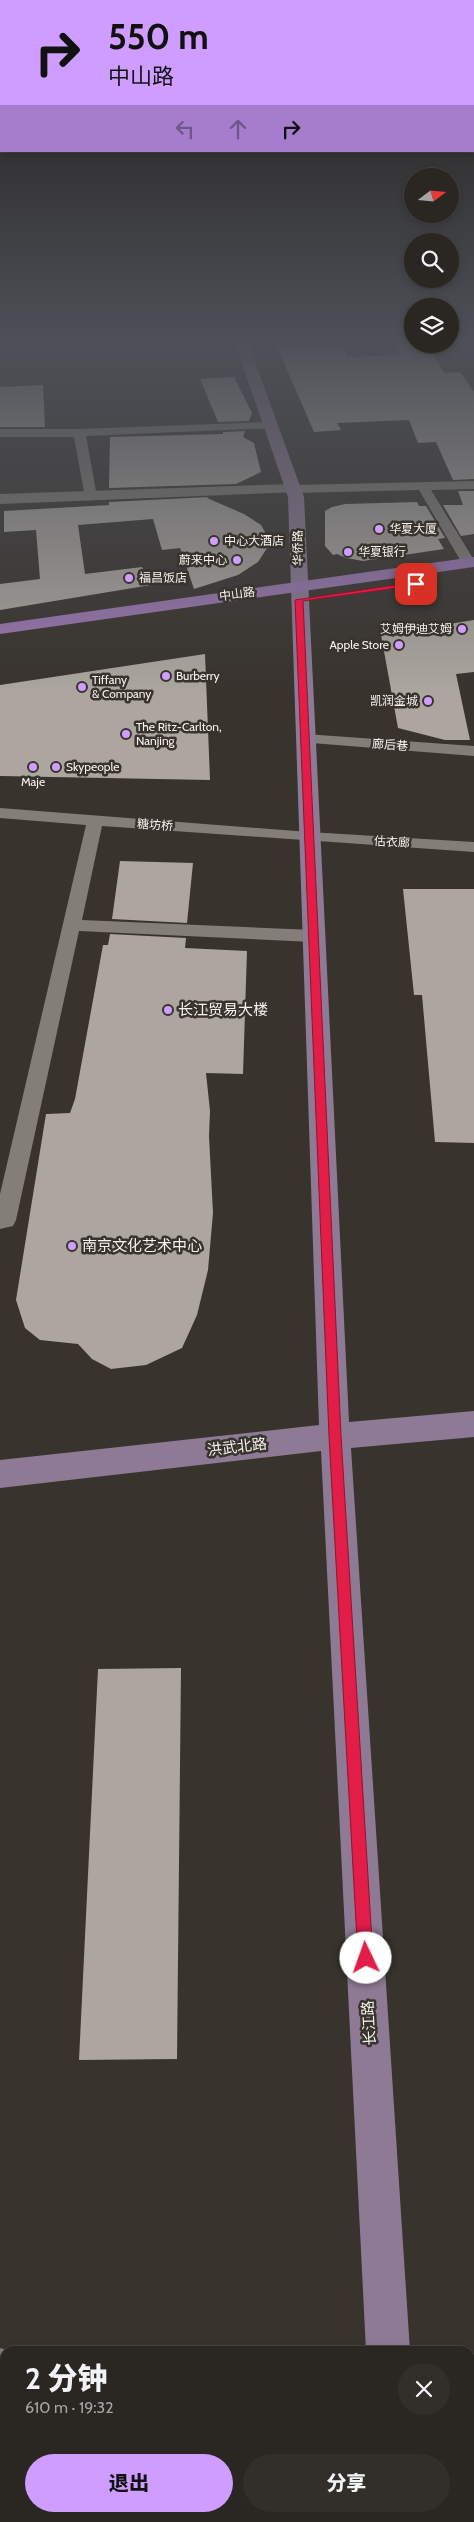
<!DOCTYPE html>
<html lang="zh">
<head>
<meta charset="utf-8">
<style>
  :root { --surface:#2a2622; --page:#322e2a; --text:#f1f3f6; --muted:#a5a5a5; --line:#464340; --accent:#cf9dff }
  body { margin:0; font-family:Cabin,"Noto Sans SC",sans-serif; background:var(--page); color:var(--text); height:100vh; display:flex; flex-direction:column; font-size:19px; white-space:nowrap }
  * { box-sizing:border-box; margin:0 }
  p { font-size:16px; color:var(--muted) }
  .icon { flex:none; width:28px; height:28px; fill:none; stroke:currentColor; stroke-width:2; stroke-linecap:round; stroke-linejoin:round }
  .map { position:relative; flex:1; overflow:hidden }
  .details { position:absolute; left:0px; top:2346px; width:475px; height:176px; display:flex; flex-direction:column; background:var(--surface); border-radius:15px 15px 0 0; box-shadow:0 2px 8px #0003,0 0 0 1px var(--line) }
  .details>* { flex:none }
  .guide { position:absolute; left:0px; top:0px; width:475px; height:152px; box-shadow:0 2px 8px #0003,0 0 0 1px var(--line); background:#cf9dff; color:#111; overflow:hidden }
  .needle { width:32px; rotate:74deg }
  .controls { position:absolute; left:404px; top:168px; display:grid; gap:10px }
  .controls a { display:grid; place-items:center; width:55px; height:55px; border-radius:50%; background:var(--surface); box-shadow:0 2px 8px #0003,0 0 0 1px var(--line); font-size:25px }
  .pin { position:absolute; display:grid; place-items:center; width:42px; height:42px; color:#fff; margin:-21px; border-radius:10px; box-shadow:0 2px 8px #0006 }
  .me { position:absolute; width:55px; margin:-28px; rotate:357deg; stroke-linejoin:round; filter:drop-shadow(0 0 4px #0008) }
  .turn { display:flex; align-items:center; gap:18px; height:105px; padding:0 25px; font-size:22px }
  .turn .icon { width:65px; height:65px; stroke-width:2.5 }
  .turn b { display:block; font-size:35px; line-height:42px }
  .lanes { display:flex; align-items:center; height:48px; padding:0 25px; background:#0003; justify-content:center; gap:25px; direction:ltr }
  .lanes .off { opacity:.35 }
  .round { display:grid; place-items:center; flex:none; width:52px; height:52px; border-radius:26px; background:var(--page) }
  .headline { display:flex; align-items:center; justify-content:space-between; height:85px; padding:0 25px }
  h1 { font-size:30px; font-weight:800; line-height:38px }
  .cta { display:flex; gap:10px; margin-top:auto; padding:10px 25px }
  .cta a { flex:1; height:58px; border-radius:30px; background:var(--accent); color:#111; font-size:20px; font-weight:800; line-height:58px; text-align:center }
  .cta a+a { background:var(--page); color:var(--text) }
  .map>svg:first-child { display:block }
</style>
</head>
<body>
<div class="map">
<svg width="474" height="2522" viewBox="0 0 474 2522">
  <rect width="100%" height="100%" fill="#38332d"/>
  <g fill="#aca69f">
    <path d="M 274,340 L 339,340 L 348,357 L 400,355 L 394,344 L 428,344 L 444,373 L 460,372 L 474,392 L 474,479 L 453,480 L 436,442 L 418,443 L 409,420 L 337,423 L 341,430 L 314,432 Z"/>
    <path d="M 234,377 L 252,413 L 249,421 L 218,422 L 200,379 Z"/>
    <path d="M 43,385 L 45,427 L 0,427 L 0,387 Z"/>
    <path d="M 245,431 L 243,437 L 254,443 L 261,472 L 236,484 L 109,488 L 110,437 L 223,434 L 223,432 Z"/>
    <path d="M 458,491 L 474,491 L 474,534 L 461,536 L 443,505 L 463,505 Z"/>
    <path d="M 209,497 L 207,498 L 244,514 L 261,525 L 266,534 L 269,545 L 258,562 L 238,575 L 194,589 L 180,548 L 162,550 L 153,519 L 78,525 L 85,574 L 142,567 L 151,585 L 0,610 L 0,584 L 40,579 L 36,530 L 4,532 L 4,511 L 109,505 L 109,502 Z"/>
    <path d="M 417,502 L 419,506 L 426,506 L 445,538 L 438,539 L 444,549 L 363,561 L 346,558 L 337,554 L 333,555 L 325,546 L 325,511 L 332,507 L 345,504 Z"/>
    <path d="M 474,620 L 474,672 L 456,674 L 470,740 L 445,740 L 398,728 L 381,635 Z"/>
    <path d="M 205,654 L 210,780 L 0,776 L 0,685 Z"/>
    <path d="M 120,861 L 193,863 L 187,923 L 112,919 Z"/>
    <path d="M 403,889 L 474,889 L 474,1143 L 435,1142 L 422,995 L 414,995 Z"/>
    <path d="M 110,934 L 186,938 L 185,948 L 247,951 L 243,1074 L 206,1073 L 210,1111 L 209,1136 L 213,1213 L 208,1270 L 197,1315 L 182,1348 L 146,1365 L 111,1369 L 92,1359 L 78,1344 L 40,1340 L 25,1328 L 16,1300 L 46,1114 L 70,1113 L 75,1099 L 103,945 L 108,945 Z"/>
    <path d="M 181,1668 L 177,2059 L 79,2060 L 98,1669 Z"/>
  </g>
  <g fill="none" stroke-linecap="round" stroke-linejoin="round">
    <g fill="#837e77" fill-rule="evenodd">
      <path d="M 271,422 L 277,426 L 275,428 L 86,436 L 97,497 L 91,501 L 85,497 L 74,437 L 0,437 L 0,429 L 79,429 Z"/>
      <path d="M 474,481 L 474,489 L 431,490 L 474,560 L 474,566 L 469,567 L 462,563 L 419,490 L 294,493 L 288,489 L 294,485 Z"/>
      <path d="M 305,734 L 474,746 L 474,756 L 299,742 L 297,739 Z"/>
      <path d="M 0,808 L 309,832 L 474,842 L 474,852 L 102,826 L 82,920 L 313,930 L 319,932 L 322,936 L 319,940 L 313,942 L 79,931 L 16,1220 L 13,1226 L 0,1229 L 0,1194 L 86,825 L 0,818 Z"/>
      <path d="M 0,2348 L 11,2351 L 5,2351 L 5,2385 L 0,2384 Z"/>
      <rect x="470" y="2400" width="4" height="38"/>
    </g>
    <path fill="#837e77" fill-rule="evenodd" d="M 294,484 L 299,486 L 302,489 L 299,492 L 0,504 L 0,494 Z"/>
    <g fill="#8e7a94" fill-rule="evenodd">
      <path d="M 234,340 L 247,340 L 304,497 L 349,1422 L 474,1411 L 474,1437 L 351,1448 L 410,2351 L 366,2351 L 321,1451 L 0,1488 L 0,1460 L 319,1425 L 288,497 Z"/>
      <path d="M 374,2518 L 421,2518 L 422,2522 L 374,2522 Z"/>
    </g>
    <path fill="#9977b0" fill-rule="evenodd" d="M 474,557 L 474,567 L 0,634 L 0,624 Z"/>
  </g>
  <linearGradient id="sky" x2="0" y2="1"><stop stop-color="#1f1c19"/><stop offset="0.49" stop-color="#4d5057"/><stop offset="1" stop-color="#4d5057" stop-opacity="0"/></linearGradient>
  <rect width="474" height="694" fill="url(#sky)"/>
  <path fill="#e11d48" stroke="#92132f" d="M 416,582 L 418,585 L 303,601 L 341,1436 L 373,1958 L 371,1963 L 366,1966 L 360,1963 L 358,1958 L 329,1436 L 295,600 Z"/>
  <g fill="#cf9dff" stroke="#38332d" stroke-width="2">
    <circle cx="379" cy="529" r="5"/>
    <circle cx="214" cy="541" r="5"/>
    <circle cx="348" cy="552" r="5"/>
    <circle cx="237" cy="560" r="5"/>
    <circle cx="129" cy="578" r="5"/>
    <circle cx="462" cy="629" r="5"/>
    <circle cx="399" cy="645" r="5"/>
    <circle cx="166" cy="676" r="5"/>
    <circle cx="82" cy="687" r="5"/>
    <circle cx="428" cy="701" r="5"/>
    <circle cx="126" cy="734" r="5"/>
    <circle cx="33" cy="767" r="5"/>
    <circle cx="56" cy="767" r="5"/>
    <circle cx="168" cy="1010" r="5"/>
    <circle cx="72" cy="1246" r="5"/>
  </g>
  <g text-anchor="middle" stroke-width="5" stroke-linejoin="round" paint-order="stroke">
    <g font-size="12" fill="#f6f3ef" stroke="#38332d" text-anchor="start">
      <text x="389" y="533">华夏大厦</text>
      <text x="224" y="545">中心大酒店</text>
      <text x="358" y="556">华夏银行</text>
      <text x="227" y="564" text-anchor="end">蔚来中心</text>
      <text x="139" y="582">福昌饭店</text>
      <text x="452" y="633" text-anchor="end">艾姆伊迪艾姆</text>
      <text x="389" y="649" text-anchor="end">Apple Store</text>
      <text x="176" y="680">Burberry</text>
      <text x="92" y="684">Tiffany<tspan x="92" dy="14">&amp; Company</tspan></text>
      <text x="418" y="705" text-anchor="end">凯润金城</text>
      <text x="136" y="731">The Ritz-Carlton,<tspan x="136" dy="14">Nanjing</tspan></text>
      <text x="66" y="771">Skypeople</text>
      <text x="33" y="786" text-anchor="middle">Maje</text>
    </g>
    <g font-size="12" fill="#f6f3ef" stroke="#38332d">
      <text transform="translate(298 548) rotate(-91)" y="4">华侨路</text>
      <text transform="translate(237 594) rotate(-8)" y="4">中山路</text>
      <text transform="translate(390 745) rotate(4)" y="4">廊后巷</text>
      <text transform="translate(155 825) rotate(4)" y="4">糖坊桥</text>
      <text transform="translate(392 842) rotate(3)" y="4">估衣廊</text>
    </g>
    <g font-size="15" fill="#f6f3ef" stroke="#38332d" text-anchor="start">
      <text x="178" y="1015">长江贸易大楼</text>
      <text x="82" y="1251">南京文化艺术中心</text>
    </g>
    <g font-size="15" fill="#f6f3ef" stroke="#38332d">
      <text transform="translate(237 1447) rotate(-7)" y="5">洪武北路</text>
      <text transform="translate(369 2023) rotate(-93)" y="5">长江路</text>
    </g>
  </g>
</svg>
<div class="controls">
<a><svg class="needle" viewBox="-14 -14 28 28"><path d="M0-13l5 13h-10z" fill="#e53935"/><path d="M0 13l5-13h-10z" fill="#a5a5a5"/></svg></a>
<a><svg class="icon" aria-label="search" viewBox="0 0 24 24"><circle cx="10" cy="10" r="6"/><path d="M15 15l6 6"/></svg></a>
<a><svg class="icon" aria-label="layers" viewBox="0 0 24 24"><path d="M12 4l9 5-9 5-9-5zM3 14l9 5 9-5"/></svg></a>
</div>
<div class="pin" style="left:416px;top:584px;background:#d93025"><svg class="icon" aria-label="arrive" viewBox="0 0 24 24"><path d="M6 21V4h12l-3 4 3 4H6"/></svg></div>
<svg class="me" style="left:366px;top:1958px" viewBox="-20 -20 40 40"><circle r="19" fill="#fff"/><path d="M0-13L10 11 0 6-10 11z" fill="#e11d48"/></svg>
<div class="guide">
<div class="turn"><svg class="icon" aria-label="right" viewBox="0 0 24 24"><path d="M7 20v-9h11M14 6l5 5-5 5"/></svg><div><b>550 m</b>中山路</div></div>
<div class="lanes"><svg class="icon off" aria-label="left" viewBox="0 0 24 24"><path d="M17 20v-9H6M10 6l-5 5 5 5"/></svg><svg class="icon off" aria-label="ahead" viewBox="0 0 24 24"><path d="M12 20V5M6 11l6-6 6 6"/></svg><svg class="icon" aria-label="right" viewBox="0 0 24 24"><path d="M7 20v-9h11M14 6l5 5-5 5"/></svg></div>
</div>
<section class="details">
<div class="headline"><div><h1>2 分钟</h1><p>610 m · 19:32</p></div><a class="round"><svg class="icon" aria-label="close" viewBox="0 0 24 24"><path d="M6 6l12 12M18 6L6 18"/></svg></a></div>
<div class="cta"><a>退出</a><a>分享</a></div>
</section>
</div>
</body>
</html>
